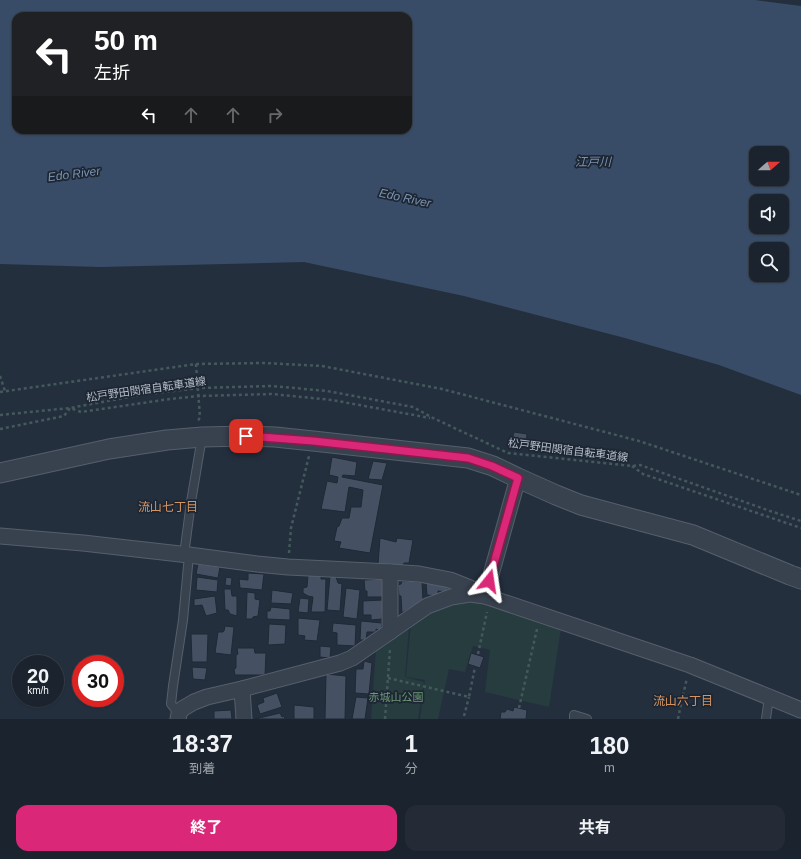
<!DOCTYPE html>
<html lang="ja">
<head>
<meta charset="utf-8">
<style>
  :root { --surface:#1b232e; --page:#242b36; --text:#f1f3f6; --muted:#a0a4aa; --line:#39404a; --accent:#db2777 }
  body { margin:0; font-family:Arial,"Noto Sans JP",sans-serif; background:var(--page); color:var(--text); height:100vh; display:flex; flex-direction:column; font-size:15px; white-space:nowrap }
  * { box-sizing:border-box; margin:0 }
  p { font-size:13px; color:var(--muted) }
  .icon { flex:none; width:22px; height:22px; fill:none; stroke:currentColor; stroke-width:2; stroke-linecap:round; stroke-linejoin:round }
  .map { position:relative; height:719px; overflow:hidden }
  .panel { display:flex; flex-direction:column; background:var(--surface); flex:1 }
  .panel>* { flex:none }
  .guide { position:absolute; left:12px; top:12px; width:400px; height:122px; border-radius:12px; box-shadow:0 1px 3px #0004,0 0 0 1px var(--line); background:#202124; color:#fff; overflow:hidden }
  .needle { width:26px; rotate:70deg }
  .controls { position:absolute; left:749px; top:146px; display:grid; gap:8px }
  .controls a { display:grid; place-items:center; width:40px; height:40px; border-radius:8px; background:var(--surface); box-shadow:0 1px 3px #0004,0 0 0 1px var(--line); font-size:20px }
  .speed { position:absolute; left:12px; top:655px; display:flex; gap:8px; font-size:20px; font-weight:700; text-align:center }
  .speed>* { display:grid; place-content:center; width:52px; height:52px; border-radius:50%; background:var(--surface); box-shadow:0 1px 3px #0004,0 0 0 1px var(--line); line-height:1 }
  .speed small { font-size:10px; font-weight:400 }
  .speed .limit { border:6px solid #d22; background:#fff; color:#111 }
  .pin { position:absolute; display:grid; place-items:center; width:34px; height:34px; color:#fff; margin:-17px; border-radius:8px; box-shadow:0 2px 6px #0006 }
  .me { position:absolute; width:44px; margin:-22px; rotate:15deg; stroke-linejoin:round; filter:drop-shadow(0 0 3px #0008) }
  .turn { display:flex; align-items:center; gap:14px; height:84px; padding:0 16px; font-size:18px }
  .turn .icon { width:52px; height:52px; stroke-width:2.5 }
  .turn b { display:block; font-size:28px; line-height:34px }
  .lanes { display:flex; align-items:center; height:38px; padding:0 16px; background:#0003; justify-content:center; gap:20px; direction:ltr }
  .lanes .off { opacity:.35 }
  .eta { display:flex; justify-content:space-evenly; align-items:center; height:68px; text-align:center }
  .eta b { font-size:24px; font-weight:700; line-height:28px }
  .cta { display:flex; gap:8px; margin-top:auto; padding:8px 16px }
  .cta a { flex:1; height:46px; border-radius:12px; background:var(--accent); color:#fff; font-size:16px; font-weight:700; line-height:46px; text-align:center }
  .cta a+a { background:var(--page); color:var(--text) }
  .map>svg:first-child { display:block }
</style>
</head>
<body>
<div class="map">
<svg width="801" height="719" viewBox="0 0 801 719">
  <rect width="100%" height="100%" fill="#242f3e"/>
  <g fill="#263c3f">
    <path d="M 477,600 L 561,628 L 549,707 L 485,692 L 490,650 L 473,646 L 465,672 L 449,669 L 438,719 L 420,719 L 425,680 L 406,677 L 411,623 L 451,601 Z"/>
    <path d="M 409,625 L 405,677 L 424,682 L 418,719 L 371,719 L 376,649 Z"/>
  </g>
  <path fill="#394c67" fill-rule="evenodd" d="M 0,0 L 755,0 L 801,6 L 801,395 L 719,365 L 625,338 L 464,296 L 304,262 L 100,267 L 0,264 ZM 16,16 L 408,16 L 408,130 L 16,130 ZM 756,153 L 782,153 L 782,179 L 756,179 ZM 756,201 L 782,201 L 782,227 L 756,227 ZM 756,249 L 782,249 L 782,275 L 756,275 Z"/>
  <g fill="#455162" stroke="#1f2835">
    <path d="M 514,432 L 527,434 L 526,443 L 512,441 Z"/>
    <path d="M 332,457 L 357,462 L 355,476 L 343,475 L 342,477 L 383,485 L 370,553 L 339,548 L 341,542 L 334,541 L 337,527 L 339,526 L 342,518 L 349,518 L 351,507 L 361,507 L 363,490 L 349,487 L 345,512 L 321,509 L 327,481 L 337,483 L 338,477 L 329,475 Z"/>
    <path d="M 373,461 L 387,463 L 382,480 L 368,479 Z"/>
    <path d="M 380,538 L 396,542 L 397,538 L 413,540 L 409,563 L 404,563 L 402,568 L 378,564 Z"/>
    <path d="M 198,564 L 220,567 L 218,578 L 196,574 Z"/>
    <path d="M 248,573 L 264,574 L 262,590 L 240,588 L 239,579 L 248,580 Z"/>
    <path d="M 308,575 L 321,576 L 321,579 L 326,579 L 325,612 L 311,612 L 313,597 L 308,596 L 303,593 L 303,588 L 307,587 Z"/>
    <path d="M 330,576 L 336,577 L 338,583 L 342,584 L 340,611 L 327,610 Z"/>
    <path d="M 197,577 L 218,580 L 217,592 L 196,590 Z"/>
    <path d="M 226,577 L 232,578 L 231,586 L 225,585 Z"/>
    <path d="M 384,579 L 383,597 L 367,597 L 367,591 L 365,591 L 364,580 Z"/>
    <path d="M 402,581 L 422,582 L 423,601 L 402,613 L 401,596 L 399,596 L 398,585 L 401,584 Z"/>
    <path d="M 426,583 L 448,586 L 448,592 L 438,591 L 438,596 L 427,595 Z"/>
    <path d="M 346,588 L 360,590 L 357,619 L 343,617 Z"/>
    <path d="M 224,589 L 231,589 L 232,596 L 237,596 L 237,616 L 230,614 L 228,610 L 225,610 Z"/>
    <path d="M 272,590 L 293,593 L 291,604 L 271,603 Z"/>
    <path d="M 247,592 L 255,593 L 255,599 L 260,600 L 258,616 L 253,617 L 252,619 L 246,619 Z"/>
    <path d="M 215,596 L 217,613 L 206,616 L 202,605 L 194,606 L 194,599 Z"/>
    <path d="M 300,598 L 309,599 L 308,613 L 298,612 Z"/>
    <path d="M 383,600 L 382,619 L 371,620 L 371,615 L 363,615 L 363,601 Z"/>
    <path d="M 271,607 L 290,609 L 290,620 L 267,619 L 267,611 L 270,611 Z"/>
    <path d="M 298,618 L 320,620 L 317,641 L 304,640 L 305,636 L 298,635 Z"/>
    <path d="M 361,621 L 382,623 L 381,631 L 376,629 L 376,632 L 367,632 L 366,640 L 360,640 Z"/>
    <path d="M 333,623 L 356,625 L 355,646 L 337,645 L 337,633 L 332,632 Z"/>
    <path d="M 269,624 L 286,625 L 285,644 L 268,645 Z"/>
    <path d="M 225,626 L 234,627 L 231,655 L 215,653 L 218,632 L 223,632 L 224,631 Z"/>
    <path d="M 191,634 L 208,634 L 207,662 L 192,662 Z"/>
    <path d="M 320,646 L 331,647 L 330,658 L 320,657 Z"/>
    <path d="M 237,648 L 254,648 L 255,653 L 266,653 L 265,675 L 235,675 L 234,669 L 236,668 L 236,655 L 238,654 Z"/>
    <path d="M 471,653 L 484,657 L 480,668 L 468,664 Z"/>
    <path d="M 364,661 L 372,663 L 369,694 L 355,693 L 356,669 L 363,669 Z"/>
    <path d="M 192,667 L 207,668 L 205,680 L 193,679 Z"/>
    <path d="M 326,674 L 346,676 L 345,719 L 325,719 Z"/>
    <path d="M 277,693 L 282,707 L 260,714 L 257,705 L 264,702 L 263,698 Z"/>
    <path d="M 356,697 L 368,698 L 365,719 L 352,719 Z"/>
    <path d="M 294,705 L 314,707 L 314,719 L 294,719 Z"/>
    <path d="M 514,707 L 527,710 L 526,719 L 500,719 L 501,712 L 505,712 L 507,709 L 513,711 Z"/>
    <path d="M 231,710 L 232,719 L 214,719 L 214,711 Z"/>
    <path d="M 280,713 L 282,717 L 284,716 L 285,719 L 255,719 Z"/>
  </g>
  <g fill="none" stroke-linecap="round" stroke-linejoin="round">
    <defs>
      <g id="service">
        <path d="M 184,555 L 191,502 L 202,437"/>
        <path d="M 179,714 L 171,704 L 173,686 L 183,620 L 189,555"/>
        <path d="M 574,719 L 574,715 L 587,719"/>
        <path d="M 766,719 L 769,697"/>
      </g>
      <g id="minor">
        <path d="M 0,536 L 83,543 L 189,555 L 257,564 L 288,567 L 390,572 L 419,574 L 450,580 L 470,588 L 485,596 L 690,665 L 801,710"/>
        <path d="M 390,632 L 390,572"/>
        <path d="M 242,689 L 244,719"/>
        <path d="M 178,719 L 179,714 L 182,709 L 194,702 L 207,697 L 242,689 L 340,663 L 352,658 L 427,606 L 451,597 L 470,594 L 485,596 L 518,478"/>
      </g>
      <path id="tertiary" d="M 0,473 L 109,449 L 167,440 L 202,437 L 246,436 L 275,437 L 313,441 L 468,458 L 493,466 L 518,478 L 556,495 L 581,505 L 693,535 L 790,575 L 801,579"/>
    </defs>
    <use href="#service" stroke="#565f6c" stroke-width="10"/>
    <use href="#minor" stroke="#565f6c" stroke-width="17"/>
    <use href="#tertiary" stroke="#565f6c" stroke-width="21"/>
    <g stroke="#44595c" stroke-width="2.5" stroke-dasharray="3 3" stroke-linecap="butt">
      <path d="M 196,364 L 200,417 L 198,421"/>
      <path d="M 0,376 L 5,391"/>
      <path d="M 0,392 L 196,364 L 264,363 L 322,366 L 442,389 L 639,441 L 801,495"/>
      <path d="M 0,415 L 70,408 L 140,395 L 199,388 L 272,386 L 327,391 L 413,407 L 433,418 L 508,453 L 632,466 L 640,465 L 770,511 L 801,521"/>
      <path d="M 0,429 L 64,416 L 70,408 L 81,412 L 170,399 L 199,396 L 272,394 L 332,400 L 430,418"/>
      <path d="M 632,466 L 643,474 L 801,528"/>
      <path d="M 289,553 L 291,528 L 309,456"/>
      <path d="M 478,654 L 487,612"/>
      <path d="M 388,678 L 469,697 L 475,667"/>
      <path d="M 519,708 L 537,629"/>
      <path d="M 464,716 L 469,697"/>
      <path d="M 385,719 L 390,649"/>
      <path d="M 678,719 L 681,704 L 687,678"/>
    </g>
    <use href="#service" stroke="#38414e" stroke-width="8"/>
    <use href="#minor" stroke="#38414e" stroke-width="15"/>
    <use href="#tertiary" stroke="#38414e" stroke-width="19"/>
  </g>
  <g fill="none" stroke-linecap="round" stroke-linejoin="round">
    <defs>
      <path id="route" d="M 246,436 L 313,441 L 468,458 L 492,466 L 518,478 L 489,581"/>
    </defs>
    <use href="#route" stroke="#8e194d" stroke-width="10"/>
    <use href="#route" stroke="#db2777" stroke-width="7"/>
  </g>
  <g text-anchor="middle" stroke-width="3.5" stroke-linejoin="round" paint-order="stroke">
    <g font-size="11" fill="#b4bcc9" stroke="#1d2633">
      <text transform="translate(146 389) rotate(-8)" y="4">松戸野田関宿自転車道線</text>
      <text transform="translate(568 450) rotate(7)" y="4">松戸野田関宿自転車道線</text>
    </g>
    <g font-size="11" fill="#6b9a76" stroke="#1d2633">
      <text x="396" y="701">赤城山公園</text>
    </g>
    <g font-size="12" font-style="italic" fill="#7c92b1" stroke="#1d2633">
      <text x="593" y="166">江戸川</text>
      <text transform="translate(74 174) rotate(-7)" y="4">Edo River</text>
      <text transform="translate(405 198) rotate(12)" y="4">Edo River</text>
    </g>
    <g font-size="12" fill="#d59563" stroke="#1d2633">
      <text x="168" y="511">流山七丁目</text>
      <text x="683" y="705">流山六丁目</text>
    </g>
  </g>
</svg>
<div class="controls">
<a><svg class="needle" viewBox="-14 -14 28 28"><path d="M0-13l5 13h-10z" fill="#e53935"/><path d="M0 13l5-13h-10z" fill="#a0a4aa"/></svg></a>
<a><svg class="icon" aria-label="sound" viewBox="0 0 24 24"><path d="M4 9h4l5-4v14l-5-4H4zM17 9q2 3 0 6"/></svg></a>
<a><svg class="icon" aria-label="search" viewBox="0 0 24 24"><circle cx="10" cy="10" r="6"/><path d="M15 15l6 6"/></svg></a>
</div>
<div class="speed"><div>20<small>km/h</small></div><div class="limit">30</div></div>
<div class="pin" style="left:246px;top:436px;background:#d93025"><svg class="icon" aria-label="arrive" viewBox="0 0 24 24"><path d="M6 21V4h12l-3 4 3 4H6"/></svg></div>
<svg class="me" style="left:489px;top:581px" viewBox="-20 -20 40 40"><path d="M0-17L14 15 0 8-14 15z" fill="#db2777" stroke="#fff" stroke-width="4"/></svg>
<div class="guide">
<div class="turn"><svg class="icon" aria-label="left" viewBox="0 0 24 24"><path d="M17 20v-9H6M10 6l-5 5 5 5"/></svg><div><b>50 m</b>左折</div></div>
<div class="lanes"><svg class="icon" aria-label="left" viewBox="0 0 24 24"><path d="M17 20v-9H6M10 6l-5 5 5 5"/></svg><svg class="icon off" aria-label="ahead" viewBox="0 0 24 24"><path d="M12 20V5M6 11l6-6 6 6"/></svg><svg class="icon off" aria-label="ahead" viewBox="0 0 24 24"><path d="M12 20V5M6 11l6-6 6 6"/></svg><svg class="icon off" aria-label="right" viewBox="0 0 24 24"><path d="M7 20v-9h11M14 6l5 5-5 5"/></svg></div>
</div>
</div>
<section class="panel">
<div class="eta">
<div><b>18:37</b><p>到着</p></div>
<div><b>1</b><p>分</p></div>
<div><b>180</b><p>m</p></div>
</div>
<div class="cta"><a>終了</a><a>共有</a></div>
</section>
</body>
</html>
